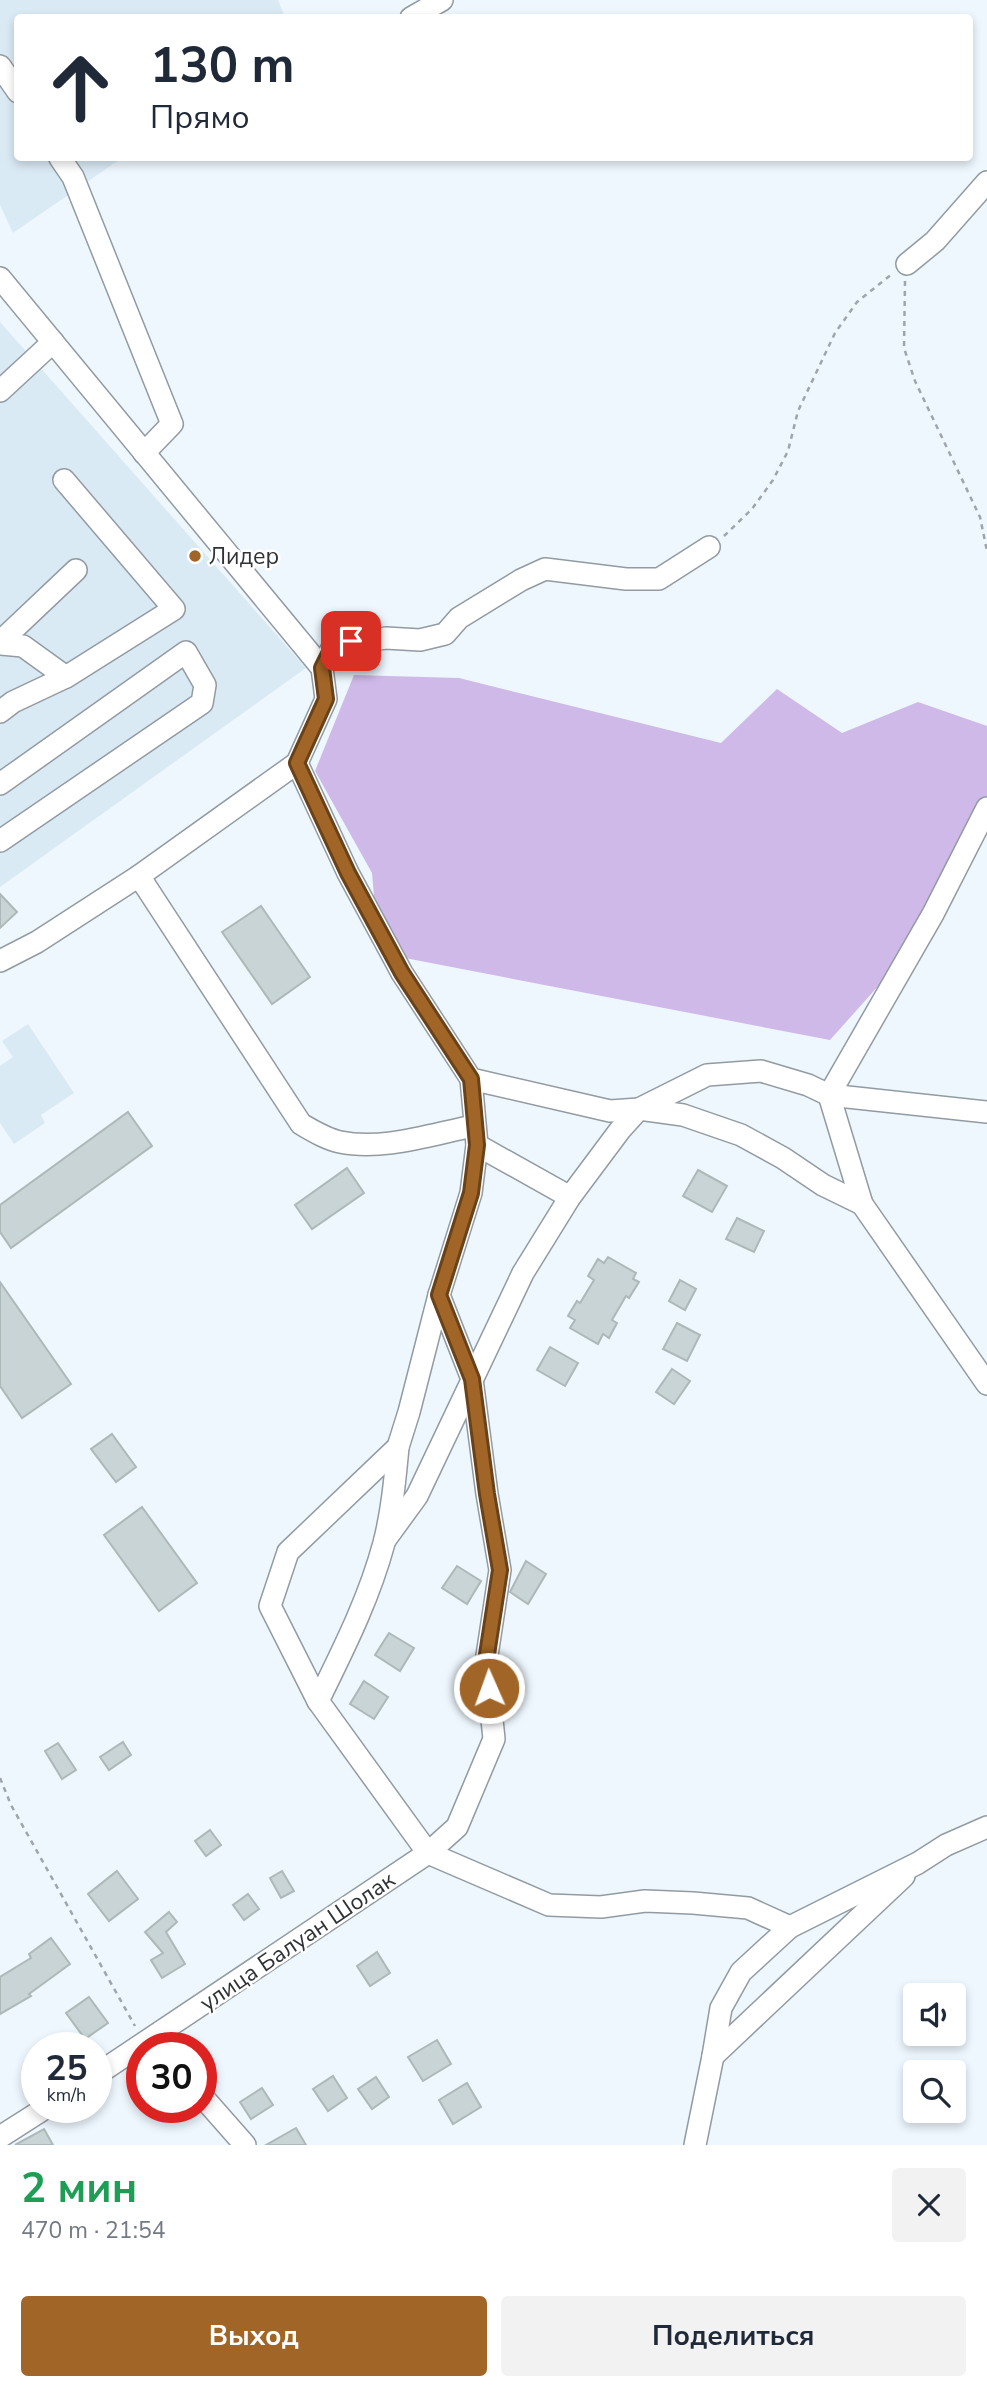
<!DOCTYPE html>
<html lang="ru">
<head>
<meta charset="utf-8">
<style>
  :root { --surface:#fff; --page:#f2f2f3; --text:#1f2937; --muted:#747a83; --accent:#a16627 }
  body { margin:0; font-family:"Nunito Sans",sans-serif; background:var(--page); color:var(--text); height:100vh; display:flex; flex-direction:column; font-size:26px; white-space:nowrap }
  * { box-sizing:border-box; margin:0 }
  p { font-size:23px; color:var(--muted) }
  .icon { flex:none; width:38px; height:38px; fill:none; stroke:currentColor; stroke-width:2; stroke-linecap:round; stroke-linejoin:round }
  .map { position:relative; height:2145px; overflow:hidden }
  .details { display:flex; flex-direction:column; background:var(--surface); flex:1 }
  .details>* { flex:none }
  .hud { position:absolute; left:14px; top:14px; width:959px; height:147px; border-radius:7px; box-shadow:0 4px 10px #0003; background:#fff; color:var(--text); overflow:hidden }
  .buttons { position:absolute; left:903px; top:1983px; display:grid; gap:14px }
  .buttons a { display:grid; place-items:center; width:63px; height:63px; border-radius:7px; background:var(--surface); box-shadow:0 4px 10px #0003; font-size:35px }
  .speed { position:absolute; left:21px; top:2032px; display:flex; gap:14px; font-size:35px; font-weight:700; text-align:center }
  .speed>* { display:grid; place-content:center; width:91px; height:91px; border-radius:50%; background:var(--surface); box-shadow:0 4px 10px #0003; line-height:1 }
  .speed small { font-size:18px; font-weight:400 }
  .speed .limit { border:10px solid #d22; background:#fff; color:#111 }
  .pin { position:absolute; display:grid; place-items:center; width:60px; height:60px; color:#fff; margin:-30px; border-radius:14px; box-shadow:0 4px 10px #0006 }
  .me { position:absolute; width:77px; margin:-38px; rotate:358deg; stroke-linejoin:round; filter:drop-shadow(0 0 5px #0008) }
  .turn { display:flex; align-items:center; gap:24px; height:147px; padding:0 21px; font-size:32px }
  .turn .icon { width:91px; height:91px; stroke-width:2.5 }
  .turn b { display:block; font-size:49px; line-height:60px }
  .round { display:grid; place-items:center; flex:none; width:74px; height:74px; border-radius:7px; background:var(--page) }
  .headline { display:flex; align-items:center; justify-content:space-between; height:119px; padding:0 21px }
  h1 { font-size:42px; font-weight:700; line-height:52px; color:#1e9e55 }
  .button { display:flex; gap:14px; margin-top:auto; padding:14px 21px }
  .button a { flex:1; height:80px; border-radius:7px; background:var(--accent); color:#fff; font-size:28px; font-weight:700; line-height:80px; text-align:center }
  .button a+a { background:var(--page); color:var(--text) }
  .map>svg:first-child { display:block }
</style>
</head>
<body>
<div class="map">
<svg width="987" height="2145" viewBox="0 0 987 2145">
  <rect width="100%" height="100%" fill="#eef7fe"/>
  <g fill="#daeaf5">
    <path d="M 0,0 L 278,0 L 285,17 L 18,18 L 18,158 L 122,158 L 13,233 L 0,205 Z"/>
    <path d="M 0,322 L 306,668 L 0,887 Z"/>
    <path d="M 28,1024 L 74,1093 L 41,1115 L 45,1123 L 14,1144 L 0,1123 L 0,1066 L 13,1057 L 2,1041 Z"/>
  </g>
  <path fill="#cfb9e8" d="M 354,675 L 459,678 L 721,743 L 777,689 L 842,733 L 918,702 L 987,726 L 987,802 L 897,965 L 830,1040 L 379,953 L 372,873 L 315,771 Z"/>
  <g fill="#c8d4d5" stroke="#adb8b9" stroke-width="2">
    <path d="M 0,894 L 17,912 L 0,928 Z"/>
    <path d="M 261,906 L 310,977 L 272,1004 L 222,932 Z"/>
    <path d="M 128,1112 L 152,1146 L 11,1248 L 0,1232 L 0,1205 Z"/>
    <path d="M 347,1168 L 364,1193 L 312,1229 L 295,1205 Z"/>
    <path d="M 698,1170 L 727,1186 L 712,1212 L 683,1196 Z"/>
    <path d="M 737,1218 L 764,1231 L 754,1252 L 726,1239 Z"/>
    <path d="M 608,1257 L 636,1273 L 633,1279 L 639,1282 L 629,1298 L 626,1296 L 612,1320 L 617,1323 L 609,1338 L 603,1334 L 598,1344 L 570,1328 L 575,1320 L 568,1316 L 577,1301 L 580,1303 L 594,1280 L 588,1276 L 598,1259 L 604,1263 Z"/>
    <path d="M 680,1280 L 696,1289 L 685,1310 L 669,1301 Z"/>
    <path d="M 0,1282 L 71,1384 L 22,1418 L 0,1386 Z"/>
    <path d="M 677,1323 L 700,1335 L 687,1361 L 663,1349 Z"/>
    <path d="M 550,1347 L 578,1363 L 565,1386 L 537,1370 Z"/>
    <path d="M 672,1369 L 690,1381 L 674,1404 L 656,1392 Z"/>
    <path d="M 112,1434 L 136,1467 L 116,1482 L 91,1449 Z"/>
    <path d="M 142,1507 L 197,1583 L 159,1611 L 104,1535 Z"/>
    <path d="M 526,1561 L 546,1574 L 528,1604 L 510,1592 Z"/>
    <path d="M 457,1566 L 481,1581 L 467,1604 L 442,1588 Z"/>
    <path d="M 389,1633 L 414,1648 L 400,1671 L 375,1655 Z"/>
    <path d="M 364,1681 L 388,1697 L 374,1719 L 350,1704 Z"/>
    <path d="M 123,1742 L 131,1755 L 109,1770 L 100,1757 Z"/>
    <path d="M 58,1743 L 76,1770 L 62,1779 L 45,1751 Z"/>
    <path d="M 210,1830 L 221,1845 L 206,1856 L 195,1841 Z"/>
    <path d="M 117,1871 L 138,1899 L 109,1921 L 88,1894 Z"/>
    <path d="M 282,1871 L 294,1891 L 281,1898 L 270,1878 Z"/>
    <path d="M 248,1894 L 259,1909 L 244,1920 L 233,1905 Z"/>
    <path d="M 169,1912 L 177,1922 L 166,1932 L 185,1964 L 162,1978 L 151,1960 L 163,1953 L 145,1932 Z"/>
    <path d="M 51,1938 L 70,1964 L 29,1994 L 31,1996 L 0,2014 L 0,1977 L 31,1958 L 29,1954 Z"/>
    <path d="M 377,1952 L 390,1973 L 370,1986 L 357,1966 Z"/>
    <path d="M 89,1997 L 108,2023 L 85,2039 L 66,2013 Z"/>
    <path d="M 437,2040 L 451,2064 L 423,2081 L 408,2057 Z"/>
    <path d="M 333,2076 L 347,2098 L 328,2111 L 313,2089 Z"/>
    <path d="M 376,2077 L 389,2097 L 372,2109 L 358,2089 Z"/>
    <path d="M 467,2083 L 481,2107 L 453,2124 L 439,2100 Z"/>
    <path d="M 262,2088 L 273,2105 L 251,2119 L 240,2102 Z"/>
    <path d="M 296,2128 L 306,2145 L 266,2145 Z"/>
    <path d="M 44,2129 L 53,2145 L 15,2145 Z"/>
  </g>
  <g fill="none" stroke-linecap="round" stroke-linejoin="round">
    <defs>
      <g id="minor">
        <path d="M 411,18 L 442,0"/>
        <path d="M 0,66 L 18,92"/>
        <path d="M 60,158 L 73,177 L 172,424 L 144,453"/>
        <path d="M 907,264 L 935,241 L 987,182"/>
        <path d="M 0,278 L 322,668"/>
        <path d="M 0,391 L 53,342"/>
        <path d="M 0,642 L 76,570"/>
        <path d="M 0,644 L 23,646 L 66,677 L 174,609 L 64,480"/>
        <path d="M 0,712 L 13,702 L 66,677"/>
        <path d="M 297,763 L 348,873 L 402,973 L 471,1079 L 610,1111 L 639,1109 L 707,1075 L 761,1071 L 808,1085 L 829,1095 L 987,1112"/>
        <path d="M 0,784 L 186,652 L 205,685 L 202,703 L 0,841"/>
        <path d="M 987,808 L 933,914 L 829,1095 L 862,1204 L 987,1384"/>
        <path d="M 139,876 L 301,1124 C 313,1131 326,1139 340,1142 C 383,1151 432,1134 474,1126"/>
        <path d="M 0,961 L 37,942 L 139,876 L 297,763 L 326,699 L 322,668 L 333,646 L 386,638 L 420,640 L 445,634 L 459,618 L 521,580 L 545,569 L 626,579 L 659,579 L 709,547"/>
        <path d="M 471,1079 L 477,1145 L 471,1193 L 439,1295 L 409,1412 L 398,1447 L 288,1552 L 270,1606 L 318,1701 L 428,1853 L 549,1905 L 601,1907 L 645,1901 L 693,1903 L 748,1908 L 790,1927 L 918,1863 L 946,1845 L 987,1827"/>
        <path d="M 477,1145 L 570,1197"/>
        <path d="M 385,1540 L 417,1496 L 523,1273 L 570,1197 L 620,1130 L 639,1109 L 683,1115 L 741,1135 L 783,1158 L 823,1185 L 862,1204"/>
        <path d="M 318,1701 C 343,1650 369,1599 384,1543 C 392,1512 395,1479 398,1447"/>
        <path d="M 713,2056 L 904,1876"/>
        <path d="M 96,2075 L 428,1853 L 457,1827 L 494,1739 L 486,1662 L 500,1570 L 487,1494 L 472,1379 L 439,1295"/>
        <path d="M 201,2095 L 245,2145"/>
        <path d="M 0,2137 L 47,2107"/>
        <path d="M 695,2145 L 713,2056 L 721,2008 L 741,1972 L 790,1927"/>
      </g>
    </defs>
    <use href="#minor" stroke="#929ba1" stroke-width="24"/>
    <g stroke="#9fa5ab" stroke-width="2.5" stroke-dasharray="5 5" stroke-linecap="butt">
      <path d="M 905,281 L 904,348 L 915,381 L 980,517 L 987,551"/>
      <path d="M 724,536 L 752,509 L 773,480 L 788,451 L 798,411 L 835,333 L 857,302 L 892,274"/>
      <path d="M 0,1778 L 11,1805 L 135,2026"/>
    </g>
    <use href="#minor" stroke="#fff" stroke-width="21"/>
  </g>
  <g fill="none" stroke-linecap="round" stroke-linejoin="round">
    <defs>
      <path id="route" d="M 351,641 L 333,646 L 322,668 L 326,699 L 297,763 L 348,873 L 402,973 L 471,1079 L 477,1145 L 471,1193 L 439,1295 L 472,1379 L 487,1494 L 500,1570 L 486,1661 L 489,1688"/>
    </defs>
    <use href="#route" stroke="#694219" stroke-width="18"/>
    <use href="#route" stroke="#a16627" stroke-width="12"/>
  </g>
  <circle fill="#a16627" stroke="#fff" stroke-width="2.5" cx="195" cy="556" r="7"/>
  <g text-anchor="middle" stroke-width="5" stroke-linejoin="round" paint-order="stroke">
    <g font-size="23" fill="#303336" stroke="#fff" text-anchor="start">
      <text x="209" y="564">Лидер</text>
    </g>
    <g font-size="23" fill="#303336" stroke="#fff">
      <text transform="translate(297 1941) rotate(-34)" y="8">улица Балуан Шолак</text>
    </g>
  </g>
</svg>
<div class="buttons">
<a><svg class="icon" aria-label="sound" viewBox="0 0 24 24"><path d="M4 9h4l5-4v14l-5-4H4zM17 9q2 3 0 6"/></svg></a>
<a><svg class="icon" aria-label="search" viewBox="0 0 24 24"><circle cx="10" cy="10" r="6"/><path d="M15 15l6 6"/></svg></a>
</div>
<div class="speed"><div>25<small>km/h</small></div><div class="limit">30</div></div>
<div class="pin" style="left:351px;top:641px;background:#d93025"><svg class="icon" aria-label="arrive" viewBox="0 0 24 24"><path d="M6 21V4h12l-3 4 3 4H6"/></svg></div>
<svg class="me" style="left:489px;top:1688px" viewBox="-20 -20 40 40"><circle r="17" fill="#a16627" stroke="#fff" stroke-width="3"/><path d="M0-11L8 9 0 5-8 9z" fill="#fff"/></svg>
<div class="hud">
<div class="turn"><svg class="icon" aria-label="ahead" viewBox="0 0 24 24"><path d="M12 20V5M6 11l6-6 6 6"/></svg><div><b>130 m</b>Прямо</div></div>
</div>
</div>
<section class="details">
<div class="headline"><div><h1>2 мин</h1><p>470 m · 21:54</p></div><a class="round"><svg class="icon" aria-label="close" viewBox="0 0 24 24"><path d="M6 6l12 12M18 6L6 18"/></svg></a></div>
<div class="button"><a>Выход</a><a>Поделиться</a></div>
</section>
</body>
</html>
